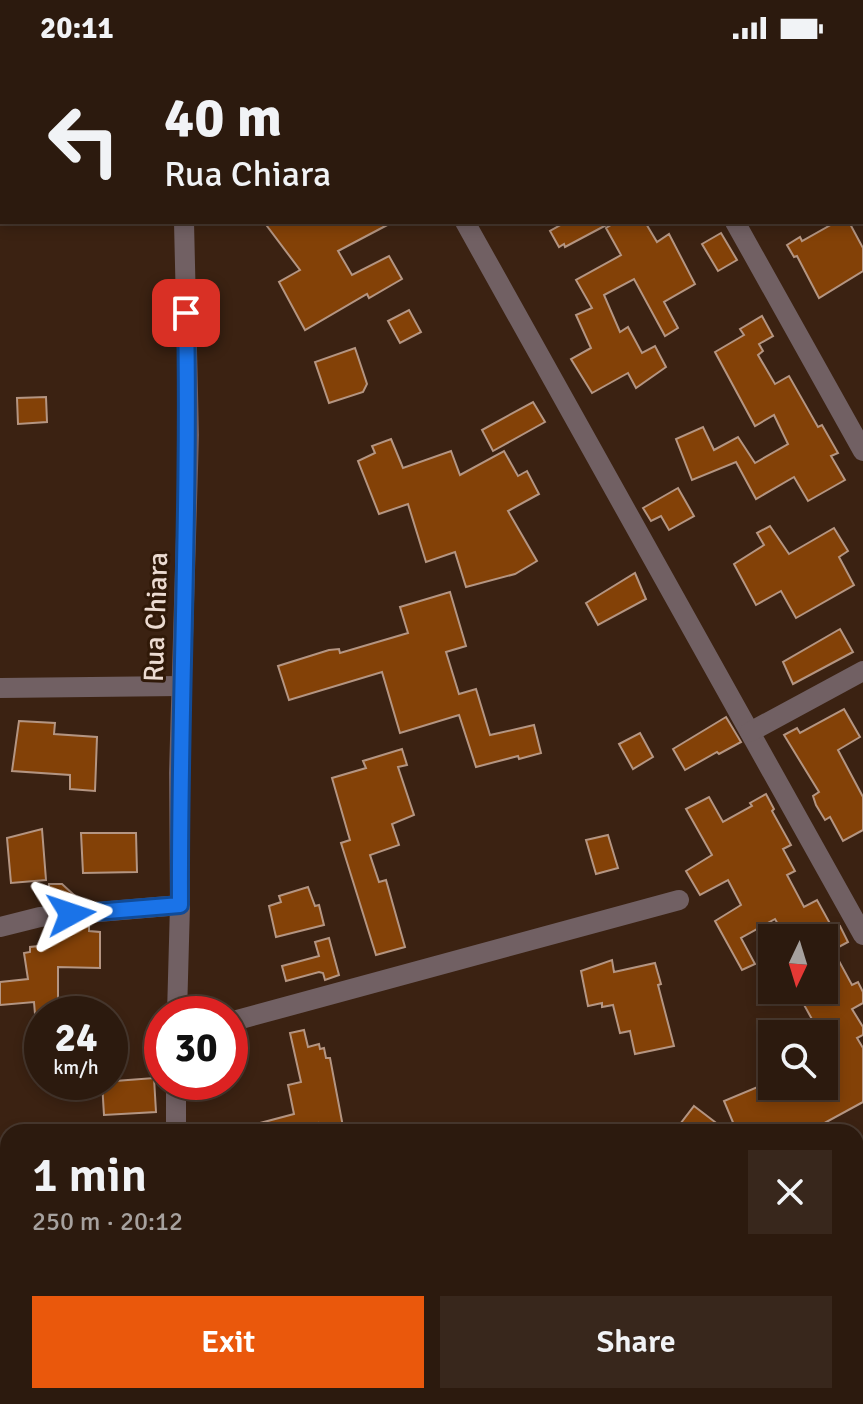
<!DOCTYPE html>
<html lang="en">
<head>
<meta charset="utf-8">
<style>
  :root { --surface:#2c1a0e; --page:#38271c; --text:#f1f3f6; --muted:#a6a19e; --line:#48382e; --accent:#ea580c }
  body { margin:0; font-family:Signika,sans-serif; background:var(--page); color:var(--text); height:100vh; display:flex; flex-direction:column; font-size:30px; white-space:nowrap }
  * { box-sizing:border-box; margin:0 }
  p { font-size:26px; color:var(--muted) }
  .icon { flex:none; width:44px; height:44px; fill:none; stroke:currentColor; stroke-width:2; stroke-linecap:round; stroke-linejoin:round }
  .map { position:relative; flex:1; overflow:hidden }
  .side { position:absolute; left:0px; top:1068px; width:864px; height:280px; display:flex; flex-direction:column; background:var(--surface); border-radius:24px 24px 0 0; box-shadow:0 4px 12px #0003,0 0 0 2px var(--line) }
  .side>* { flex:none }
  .hud { position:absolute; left:0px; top:0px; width:864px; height:168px; box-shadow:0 4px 12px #0003,0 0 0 2px var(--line); background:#2c1a0e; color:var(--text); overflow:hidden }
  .needle { width:52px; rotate:184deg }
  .fabs { position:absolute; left:758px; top:868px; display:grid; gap:16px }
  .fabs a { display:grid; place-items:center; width:80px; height:80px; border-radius:0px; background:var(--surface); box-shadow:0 4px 12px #0003,0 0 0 2px var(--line); font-size:40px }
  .speed { position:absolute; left:24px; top:940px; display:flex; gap:16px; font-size:40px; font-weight:700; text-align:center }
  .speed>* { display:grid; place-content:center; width:104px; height:104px; border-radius:50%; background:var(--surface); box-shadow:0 4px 12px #0003,0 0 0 2px var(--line); line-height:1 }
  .speed small { font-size:20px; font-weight:400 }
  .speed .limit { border:12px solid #d22; background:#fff; color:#111 }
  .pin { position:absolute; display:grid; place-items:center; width:68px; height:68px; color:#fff; margin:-34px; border-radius:16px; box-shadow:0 4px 12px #0006 }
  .me { position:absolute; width:88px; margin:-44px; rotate:85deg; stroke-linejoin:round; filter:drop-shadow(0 0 6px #0008) }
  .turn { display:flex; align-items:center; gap:28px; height:168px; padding:0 32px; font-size:36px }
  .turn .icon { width:104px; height:104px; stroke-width:2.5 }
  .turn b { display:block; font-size:56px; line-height:68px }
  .round { display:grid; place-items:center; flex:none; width:84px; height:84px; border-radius:0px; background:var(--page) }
  .headline { display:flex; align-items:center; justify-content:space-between; height:136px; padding:0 32px }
  h1 { font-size:48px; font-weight:600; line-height:60px }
  .button { display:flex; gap:16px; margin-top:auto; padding:16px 32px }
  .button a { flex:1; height:92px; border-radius:0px; background:var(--accent); color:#fff; font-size:32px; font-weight:600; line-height:92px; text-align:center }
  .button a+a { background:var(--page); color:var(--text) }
  .status { display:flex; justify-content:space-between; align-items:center; height:56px; padding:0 40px; background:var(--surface); direction:ltr }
  .status svg { height:22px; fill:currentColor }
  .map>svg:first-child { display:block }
</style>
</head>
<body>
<div class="status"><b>20:11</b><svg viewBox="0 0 49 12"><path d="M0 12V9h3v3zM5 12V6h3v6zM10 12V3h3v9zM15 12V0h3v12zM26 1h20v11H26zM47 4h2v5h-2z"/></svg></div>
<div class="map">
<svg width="863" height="1348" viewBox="0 0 863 1348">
  <rect width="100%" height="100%" fill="#3b2212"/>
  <g fill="#834107" stroke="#b49582" stroke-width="2">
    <path d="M 264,166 L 393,166 L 338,195 L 352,219 L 389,200 L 402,223 L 369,242 L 367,238 L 305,274 L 279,226 L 300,214 Z"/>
    <path d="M 566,166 L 612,166 L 565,191 L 564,188 L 559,191 L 550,175 Z"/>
    <path d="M 616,166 L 645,166 L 657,186 L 669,178 L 695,228 L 664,246 L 678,272 L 665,280 L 634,223 L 604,239 L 620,276 L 628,271 L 642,297 L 655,290 L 666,311 L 636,332 L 628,317 L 592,337 L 571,303 L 591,292 L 576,259 L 592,252 L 576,224 L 621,199 L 606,172 Z"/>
    <path d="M 836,166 L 849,166 L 863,192 L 863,215 L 819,242 L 797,200 L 794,201 L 787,189 L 800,181 L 802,185 Z"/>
    <path d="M 721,177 L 737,204 L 718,215 L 702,188 Z"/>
    <path d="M 409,254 L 421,276 L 400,287 L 388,265 Z"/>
    <path d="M 762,260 L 773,280 L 759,288 L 763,295 L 758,299 L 775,328 L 789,320 L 818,371 L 822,369 L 838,397 L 831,400 L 845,424 L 808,445 L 794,421 L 756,443 L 736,406 L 692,424 L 676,383 L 703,371 L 714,394 L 738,381 L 755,407 L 788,388 L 774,359 L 755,370 L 715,296 L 744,279 L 740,273 Z"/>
    <path d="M 355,292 L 367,328 L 363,336 L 329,347 L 315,306 Z"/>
    <path d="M 46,341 L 47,366 L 18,368 L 17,342 Z"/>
    <path d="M 533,346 L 545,366 L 493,395 L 482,374 Z"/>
    <path d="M 391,383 L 403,412 L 451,395 L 460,419 L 504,395 L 518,420 L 527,415 L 539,438 L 508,455 L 537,505 L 515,518 L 466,531 L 455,496 L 426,506 L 408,448 L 379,458 L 358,405 L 375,397 L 372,390 Z"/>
    <path d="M 678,432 L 694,460 L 669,474 L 661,460 L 651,465 L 643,452 Z"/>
    <path d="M 770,470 L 789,498 L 834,472 L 848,495 L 839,501 L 854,529 L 796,562 L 781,535 L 756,549 L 734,508 L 764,489 L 757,477 Z"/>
    <path d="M 635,517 L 646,543 L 598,569 L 586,547 Z"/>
    <path d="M 450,536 L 466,590 L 446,596 L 459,638 L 476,633 L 490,679 L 534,669 L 541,697 L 519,703 L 518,700 L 476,711 L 459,659 L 400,677 L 382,616 L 289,644 L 278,610 L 329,594 L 339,593 L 340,597 L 408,577 L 400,551 Z"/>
    <path d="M 840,573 L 853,596 L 793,628 L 783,606 Z"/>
    <path d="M 844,653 L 860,681 L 838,694 L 863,741 L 863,774 L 843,785 L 830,761 L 825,764 L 816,749 L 813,740 L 819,736 L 784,679 L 797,672 L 800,677 Z"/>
    <path d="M 726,661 L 741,686 L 719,698 L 717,696 L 685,714 L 673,693 Z"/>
    <path d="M 19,665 L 55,667 L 54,678 L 97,681 L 95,735 L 70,733 L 70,719 L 12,715 Z"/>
    <path d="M 640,677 L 653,701 L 633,713 L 619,688 Z"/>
    <path d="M 402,693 L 407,709 L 398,711 L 414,759 L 392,768 L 399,789 L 370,799 L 379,826 L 386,824 L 405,891 L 376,899 L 341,787 L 350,784 L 332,722 L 366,712 L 363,705 Z"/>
    <path d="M 766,738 L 774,753 L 772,755 L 791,789 L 783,793 L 795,815 L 787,819 L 804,851 L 817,844 L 833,873 L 840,870 L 848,886 L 833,894 L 852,929 L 858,926 L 863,936 L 863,947 L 852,953 L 863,971 L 863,979 L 857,982 L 863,992 L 863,1046 L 817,1071 L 818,1076 L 798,1076 L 797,1070 L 782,1076 L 737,1076 L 724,1045 L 772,1025 L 772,1030 L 824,1030 L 824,978 L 790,978 L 813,965 L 803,947 L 810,943 L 805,934 L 824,934 L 824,882 L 786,882 L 775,863 L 741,882 L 755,908 L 742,914 L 715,865 L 741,849 L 728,824 L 700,839 L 686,815 L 712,799 L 686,753 L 709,741 L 723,766 L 752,750 L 750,747 Z"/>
    <path d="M 42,773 L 46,824 L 11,827 L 7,782 Z"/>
    <path d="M 81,777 L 136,777 L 137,816 L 83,817 Z"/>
    <path d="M 608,779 L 618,812 L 596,818 L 586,784 Z"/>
    <path d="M 49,828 L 62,828 L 75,840 L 75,845 L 49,847 Z"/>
    <path d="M 308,831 L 315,850 L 319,849 L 324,869 L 276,881 L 269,850 L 281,846 L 279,840 Z"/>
    <path d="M 89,870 L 89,875 L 100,876 L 100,912 L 58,911 L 58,958 L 35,958 L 34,946 L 0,949 L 0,926 L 28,923 L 24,897 L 30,896 L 30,891 L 48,889 L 49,873 Z"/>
    <path d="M 329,882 L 339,919 L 325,924 L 323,917 L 319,916 L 286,925 L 282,910 L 319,900 L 315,886 Z"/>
    <path d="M 612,904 L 614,916 L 655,907 L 661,928 L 658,929 L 674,990 L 635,998 L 630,975 L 620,977 L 613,949 L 602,951 L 602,947 L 588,950 L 581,915 Z"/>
    <path d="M 304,974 L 308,991 L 319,988 L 320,993 L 324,992 L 326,1002 L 330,1002 L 344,1076 L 321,1076 L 318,1067 L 285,1076 L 246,1076 L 245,1071 L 294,1058 L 288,1029 L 301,1026 L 290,977 Z"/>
    <path d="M 154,1022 L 156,1056 L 104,1059 L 102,1026 Z"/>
    <path d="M 694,1050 L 728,1076 L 674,1076 Z"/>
  </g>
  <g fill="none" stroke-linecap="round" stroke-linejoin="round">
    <g stroke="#716063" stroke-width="20">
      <path d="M 372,0 L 373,2"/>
      <path d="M 642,0 L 643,2"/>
      <path d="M 792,0 L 793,2"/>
      <path d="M 862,127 L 863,129"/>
      <path d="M 465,166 L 863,879"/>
      <path d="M 735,166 L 863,395"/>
      <path d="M 0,632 L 181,630"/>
      <path d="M 750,676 L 863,615"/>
      <path d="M 0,871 L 40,861 L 180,849"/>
      <path d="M 177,958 L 180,849 L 179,717 L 189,379 L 184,166"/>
      <path d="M 230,966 L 679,844"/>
      <path d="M 176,1076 L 176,1026"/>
      <path d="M 814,1340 L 814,1348"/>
      <path d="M 176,1348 L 176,1340"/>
      <path d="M 237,1348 L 288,1340"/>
      <path d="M 433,1348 L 483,1340"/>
    </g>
  </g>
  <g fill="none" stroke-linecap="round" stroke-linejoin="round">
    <defs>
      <path id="route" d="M 71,858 L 180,849 C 179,651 190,454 186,257"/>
    </defs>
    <use href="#route" stroke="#114b97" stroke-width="20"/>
    <use href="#route" stroke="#1a73e8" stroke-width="14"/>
  </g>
  <g text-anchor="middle" stroke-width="6" stroke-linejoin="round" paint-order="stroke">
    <g font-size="28" fill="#ecdbd1" stroke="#301908">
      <text transform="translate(155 561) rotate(-88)" y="10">Rua Chiara</text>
    </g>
  </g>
</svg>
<div class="fabs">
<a><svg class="needle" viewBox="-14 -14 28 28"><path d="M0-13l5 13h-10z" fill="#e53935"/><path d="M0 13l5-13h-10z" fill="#a6a19e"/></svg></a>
<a><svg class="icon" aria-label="search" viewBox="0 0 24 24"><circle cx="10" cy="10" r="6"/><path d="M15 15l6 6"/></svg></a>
</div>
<div class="speed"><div>24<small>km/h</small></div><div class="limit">30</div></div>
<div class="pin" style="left:186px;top:257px;background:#d93025"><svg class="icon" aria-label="arrive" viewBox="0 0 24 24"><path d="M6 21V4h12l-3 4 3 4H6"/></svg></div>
<svg class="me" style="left:71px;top:858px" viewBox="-20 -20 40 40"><path d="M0-17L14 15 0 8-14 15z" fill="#1a73e8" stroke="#fff" stroke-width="4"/></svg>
<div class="hud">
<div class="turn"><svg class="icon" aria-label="left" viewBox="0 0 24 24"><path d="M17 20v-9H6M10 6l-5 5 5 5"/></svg><div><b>40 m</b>Rua Chiara</div></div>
</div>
<section class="side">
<div class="headline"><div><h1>1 min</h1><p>250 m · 20:12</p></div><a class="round"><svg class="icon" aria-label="close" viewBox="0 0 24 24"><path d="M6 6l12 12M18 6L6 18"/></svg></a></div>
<div class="button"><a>Exit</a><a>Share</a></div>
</section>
</div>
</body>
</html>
